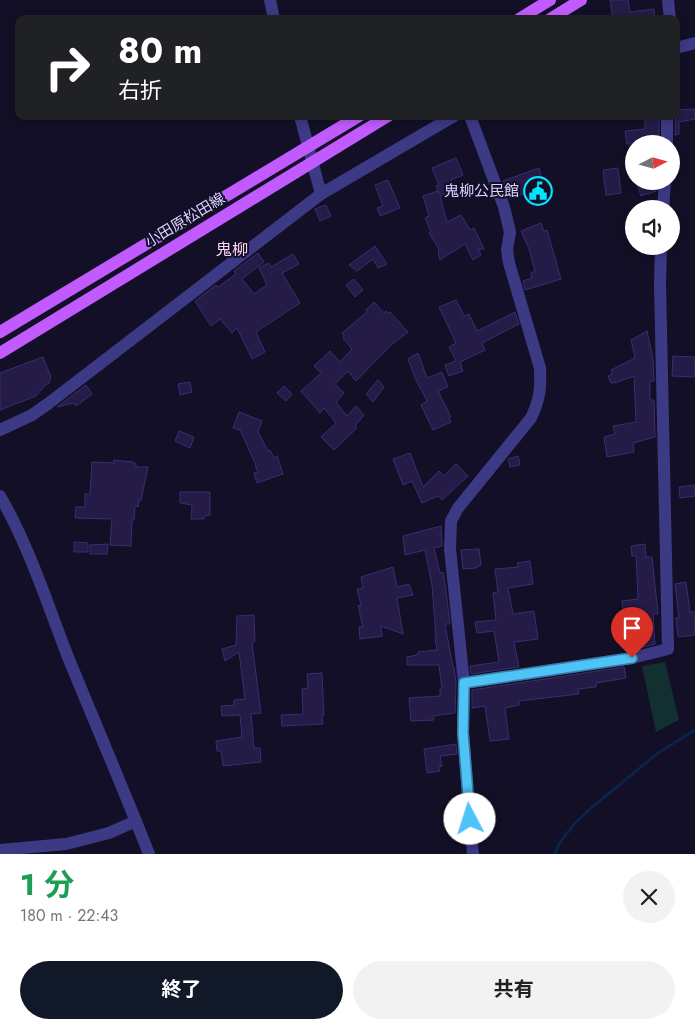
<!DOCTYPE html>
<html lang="ja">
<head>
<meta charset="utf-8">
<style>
  :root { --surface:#fff; --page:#f2f2f2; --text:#202124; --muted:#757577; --accent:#111827 }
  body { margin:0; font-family:Jost,"Noto Sans JP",sans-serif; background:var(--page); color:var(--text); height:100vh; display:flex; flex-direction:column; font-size:19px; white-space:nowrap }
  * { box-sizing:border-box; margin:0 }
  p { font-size:16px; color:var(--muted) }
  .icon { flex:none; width:28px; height:28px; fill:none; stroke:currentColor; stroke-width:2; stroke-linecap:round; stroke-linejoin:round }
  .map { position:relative; height:854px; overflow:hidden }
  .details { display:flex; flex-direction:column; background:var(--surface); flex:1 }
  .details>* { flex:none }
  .banner { position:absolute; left:15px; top:15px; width:665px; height:105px; border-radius:10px; box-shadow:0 2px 8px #0003; background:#202124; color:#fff; overflow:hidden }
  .needle { width:32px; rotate:84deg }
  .controls { position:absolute; left:625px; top:135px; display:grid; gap:10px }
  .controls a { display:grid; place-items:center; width:55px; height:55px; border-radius:50%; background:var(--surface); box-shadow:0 2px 8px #0003; font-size:25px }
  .pin { position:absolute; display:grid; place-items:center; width:42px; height:42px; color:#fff; margin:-51px -21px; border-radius:50% 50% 50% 0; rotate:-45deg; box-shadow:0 0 5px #0007 }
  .pin .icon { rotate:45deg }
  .me { position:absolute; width:55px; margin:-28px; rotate:355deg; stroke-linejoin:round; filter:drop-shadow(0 0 4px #0008) }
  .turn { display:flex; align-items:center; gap:18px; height:105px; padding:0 20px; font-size:22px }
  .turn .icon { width:65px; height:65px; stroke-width:2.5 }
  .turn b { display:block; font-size:35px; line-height:42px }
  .round { display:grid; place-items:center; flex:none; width:52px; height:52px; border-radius:26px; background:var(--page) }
  .overview { display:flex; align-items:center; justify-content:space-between; height:85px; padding:0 20px }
  h1 { font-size:30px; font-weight:700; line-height:38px; color:#1e9e55 }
  .action { display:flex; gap:10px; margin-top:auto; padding:10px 20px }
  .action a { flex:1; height:58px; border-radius:30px; background:var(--accent); color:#fff; font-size:20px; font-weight:700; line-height:58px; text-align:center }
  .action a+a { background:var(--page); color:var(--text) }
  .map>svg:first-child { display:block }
</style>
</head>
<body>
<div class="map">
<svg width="695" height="854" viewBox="0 0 695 854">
  <rect width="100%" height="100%" fill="#130f26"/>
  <path fill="#12302f" d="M 665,662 L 679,720 L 656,732 L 642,666 Z"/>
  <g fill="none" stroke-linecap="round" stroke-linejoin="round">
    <path stroke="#0c2248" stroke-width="3" d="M 555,854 L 559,844 L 574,824 L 591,808 L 658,753 L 695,730"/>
  </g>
  <g fill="#241b47" stroke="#3b2d73">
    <path d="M 610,0 L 628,0 L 630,12 L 654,9 L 655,19 L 613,19 Z"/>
    <path d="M 695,109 L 695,119 L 679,122 L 679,134 L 675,135 L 676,110 Z"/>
    <path d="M 645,116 L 659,116 L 659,144 L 627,144 L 625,131 L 645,129 Z"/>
    <path d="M 456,158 L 463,175 L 451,180 L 455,189 L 440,196 L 447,222 L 461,215 L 470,230 L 474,228 L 484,249 L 478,249 L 481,255 L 473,260 L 465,244 L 440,260 L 438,252 L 439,249 L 429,233 L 431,232 L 425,218 L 429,216 L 423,196 L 438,191 L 439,194 L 436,186 L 439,185 L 432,168 Z"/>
    <path d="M 539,168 L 547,200 L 535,203 L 532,191 L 510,199 L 503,181 Z"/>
    <path d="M 618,168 L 621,193 L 606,195 L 603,170 Z"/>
    <path d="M 388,180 L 400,208 L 380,216 L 377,208 L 383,206 L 375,185 Z"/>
    <path d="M 647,181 L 656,181 L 656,191 L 641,196 L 637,184 Z"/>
    <path d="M 326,205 L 331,216 L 320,221 L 315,209 Z"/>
    <path d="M 541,223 L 544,231 L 547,230 L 561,279 L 525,290 L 523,281 L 532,278 L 531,273 L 535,271 L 529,249 L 521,231 Z"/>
    <path d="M 375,246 L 387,264 L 378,268 L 373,259 L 357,271 L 349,265 Z"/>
    <path d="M 258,253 L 264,262 L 242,279 L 254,294 L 267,285 L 259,268 L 269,263 L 271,267 L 293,254 L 299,264 L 282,273 L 300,303 L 256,332 L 265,352 L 252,359 L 237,328 L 232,333 L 220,319 L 211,326 L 195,301 L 216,285 L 218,287 L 236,274 L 234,271 Z"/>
    <path d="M 354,279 L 363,290 L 355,297 L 346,285 Z"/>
    <path d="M 456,300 L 464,316 L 469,314 L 477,331 L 515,312 L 519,324 L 482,343 L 485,350 L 460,362 L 463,371 L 449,376 L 445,365 L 456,361 L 449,347 L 456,343 L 439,307 Z"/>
    <path d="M 374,302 L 384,313 L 386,311 L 388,313 L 390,312 L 408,332 L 390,346 L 356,381 L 348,371 L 335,384 L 344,393 L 336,402 L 347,416 L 356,406 L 364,415 L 355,426 L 357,428 L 334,450 L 321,437 L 336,423 L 324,408 L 320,413 L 301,391 L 321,373 L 314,366 L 330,351 L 340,362 L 352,349 L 343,338 L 344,336 L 342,333 L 367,312 L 366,310 Z"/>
    <path d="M 647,331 L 653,359 L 654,381 L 650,381 L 650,400 L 654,400 L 655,437 L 633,443 L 634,452 L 607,457 L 604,437 L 615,434 L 613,426 L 636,422 L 634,376 L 615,383 L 615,382 L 611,383 L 608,376 L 612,374 L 611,370 L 635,358 L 631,340 Z"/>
    <path d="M 418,353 L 427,378 L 442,372 L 448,387 L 438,391 L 451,417 L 449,418 L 451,422 L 433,430 L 421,405 L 427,401 L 415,378 L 408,359 Z"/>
    <path d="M 673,356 L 695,357 L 695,377 L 672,376 Z"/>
    <path d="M 43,357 L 51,377 L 49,383 L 45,385 L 36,396 L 0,410 L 0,373 Z"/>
    <path d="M 378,380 L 384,387 L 373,402 L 366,394 Z"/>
    <path d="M 190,382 L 192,392 L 180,395 L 178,384 Z"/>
    <path d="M 86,385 L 92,394 L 76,406 L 74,403 L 57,407 Z"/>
    <path d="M 284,386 L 292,394 L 286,401 L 277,393 Z"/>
    <path d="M 239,412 L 262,421 L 258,432 L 268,451 L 270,450 L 274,458 L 277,456 L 283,474 L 257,483 L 254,473 L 258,472 L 255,465 L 256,465 L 240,430 L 233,428 Z"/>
    <path d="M 179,431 L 194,437 L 190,448 L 175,441 Z"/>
    <path d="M 410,453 L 423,487 L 439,471 L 444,476 L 456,464 L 468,476 L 442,500 L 438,496 L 422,503 L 412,481 L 403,485 L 393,459 Z"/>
    <path d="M 518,456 L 520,465 L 510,467 L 508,459 Z"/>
    <path d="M 113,460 L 133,462 L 136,464 L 136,467 L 148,467 L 141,500 L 139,500 L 138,507 L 135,506 L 134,520 L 132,520 L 131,546 L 110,545 L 112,519 L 75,518 L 76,507 L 85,507 L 85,494 L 90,494 L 92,462 L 115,463 Z"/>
    <path d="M 695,485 L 695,496 L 680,498 L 679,487 Z"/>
    <path d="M 180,492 L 210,492 L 210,515 L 204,516 L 204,519 L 191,519 L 192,505 L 180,503 Z"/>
    <path d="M 441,526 L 442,546 L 434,548 L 440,573 L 443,572 L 446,591 L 450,624 L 445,624 L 453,667 L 454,667 L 456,683 L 455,713 L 433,716 L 434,720 L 411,721 L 409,698 L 440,696 L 440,689 L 442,689 L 439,665 L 407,665 L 407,657 L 417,655 L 418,652 L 437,650 L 435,637 L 436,637 L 432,585 L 425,550 L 405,555 L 403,536 Z"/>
    <path d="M 74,542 L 88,543 L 88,552 L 74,552 Z"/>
    <path d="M 108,544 L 107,554 L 90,554 L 90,545 Z"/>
    <path d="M 645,544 L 646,557 L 652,557 L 658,614 L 653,614 L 655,644 L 631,650 L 631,646 L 621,647 L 620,637 L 622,637 L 621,620 L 624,620 L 622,601 L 638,599 L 636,556 L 632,556 L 631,546 Z"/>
    <path d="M 479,549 L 481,565 L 476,568 L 463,569 L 461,550 Z"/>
    <path d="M 530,561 L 533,584 L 508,588 L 513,614 L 534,611 L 538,639 L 514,642 L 519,667 L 471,674 L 470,666 L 499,662 L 494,631 L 477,633 L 475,622 L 496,620 L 493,593 L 498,592 L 495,569 L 518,567 L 517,563 Z"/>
    <path d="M 393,567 L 397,587 L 409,584 L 413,595 L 397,598 L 403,634 L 381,626 L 382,636 L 360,639 L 359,627 L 363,627 L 358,606 L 361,605 L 357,589 L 363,588 L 361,577 Z"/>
    <path d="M 686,582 L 690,612 L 695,612 L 695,635 L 678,637 L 676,618 L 679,618 L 675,584 Z"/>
    <path d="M 254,615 L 255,641 L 252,643 L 261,713 L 251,714 L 254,748 L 260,748 L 261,762 L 223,766 L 221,751 L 217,751 L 216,741 L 242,737 L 240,715 L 222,716 L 221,706 L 234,705 L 234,700 L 245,699 L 239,652 L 225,661 L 222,649 L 236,645 L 237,616 Z"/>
    <path d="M 624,667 L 626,678 L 596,683 L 596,687 L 578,689 L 579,694 L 519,701 L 519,705 L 505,708 L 509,739 L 490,741 L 485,706 L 472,708 L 472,690 Z"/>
    <path d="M 322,673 L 324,715 L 322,715 L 323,724 L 282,726 L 281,715 L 303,714 L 302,689 L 308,688 L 307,674 Z"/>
    <path d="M 456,744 L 457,754 L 440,756 L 442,766 L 439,767 L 440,771 L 427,773 L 424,749 Z"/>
  </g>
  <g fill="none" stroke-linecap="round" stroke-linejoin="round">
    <g stroke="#3d3a85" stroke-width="12">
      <path d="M 270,0 L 274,19"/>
      <path d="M 668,0 L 670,19"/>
      <path d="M 676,48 L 695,43"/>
      <path d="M 300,116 L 321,194"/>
      <path d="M 470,116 L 504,207 L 510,232 L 507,250 L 509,263 L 540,368 C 541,388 540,399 531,418 L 458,508 L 451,521 L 450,549 L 464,683 L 463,733 L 473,854"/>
      <path d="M 667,144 L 667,116"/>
      <path d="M 663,209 L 665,181"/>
      <path d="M 0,430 L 32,415 L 49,403 L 321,194 L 454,116"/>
      <path d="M 0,496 C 29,546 47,603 68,657 C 95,723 123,788 149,854"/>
      <path d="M 464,683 L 632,658 L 668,649 L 660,285 L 661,246"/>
      <path d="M 0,850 L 66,844 L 109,833 L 136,821"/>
    </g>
    <g stroke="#c25bff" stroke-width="12">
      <path d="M 519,19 L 550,0"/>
      <path d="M 550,19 L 581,0"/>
      <path d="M 0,332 L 359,116"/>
      <path d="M 0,353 L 388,116"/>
    </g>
  </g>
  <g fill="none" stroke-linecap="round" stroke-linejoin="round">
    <defs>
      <path id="route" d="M 470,819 L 463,733 L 464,683 L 632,658"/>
    </defs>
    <use href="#route" stroke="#337fa1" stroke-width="12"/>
    <use href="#route" stroke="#4fc3f7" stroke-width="9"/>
  </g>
  <defs>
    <symbol id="civic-ring" viewBox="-11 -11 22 22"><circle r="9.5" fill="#130f26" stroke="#00e5ff" stroke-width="1.5"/><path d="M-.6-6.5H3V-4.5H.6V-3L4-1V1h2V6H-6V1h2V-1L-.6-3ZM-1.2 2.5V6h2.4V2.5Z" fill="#00e5ff"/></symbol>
  </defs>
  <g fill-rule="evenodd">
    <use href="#civic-ring" x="522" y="175" width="32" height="32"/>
  </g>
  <g text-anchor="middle" stroke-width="4" stroke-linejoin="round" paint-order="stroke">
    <g font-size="15" fill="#d9d4ff" stroke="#130f26" text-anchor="end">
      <text x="519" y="196">鬼柳公民館</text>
    </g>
    <g font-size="15" fill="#d9d4ff" stroke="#130f26">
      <text transform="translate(185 220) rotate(-31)" y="5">小田原松田線</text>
    </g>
    <g font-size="16" fill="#ffd6f0" stroke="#130f26">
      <text x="232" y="255">鬼柳</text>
    </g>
  </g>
</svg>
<div class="controls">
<a><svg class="needle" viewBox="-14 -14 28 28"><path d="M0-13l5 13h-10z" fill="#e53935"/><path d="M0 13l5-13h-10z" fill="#757577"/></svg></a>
<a><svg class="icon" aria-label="sound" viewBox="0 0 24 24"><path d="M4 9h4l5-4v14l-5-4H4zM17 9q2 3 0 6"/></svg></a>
</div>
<div class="pin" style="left:632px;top:658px;background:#d93025"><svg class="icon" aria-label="arrive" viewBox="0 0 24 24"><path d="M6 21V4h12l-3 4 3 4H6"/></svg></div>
<svg class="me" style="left:470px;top:819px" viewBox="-20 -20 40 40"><circle r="19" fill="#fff"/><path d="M0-13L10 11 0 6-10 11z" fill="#4fc3f7"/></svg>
<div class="banner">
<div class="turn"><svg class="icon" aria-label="right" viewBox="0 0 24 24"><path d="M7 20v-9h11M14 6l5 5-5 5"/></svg><div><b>80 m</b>右折</div></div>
</div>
</div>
<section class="details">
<div class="overview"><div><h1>1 分</h1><p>180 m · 22:43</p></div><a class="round"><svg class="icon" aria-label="close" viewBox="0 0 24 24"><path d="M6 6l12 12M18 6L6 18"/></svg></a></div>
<div class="action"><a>終了</a><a>共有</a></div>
</section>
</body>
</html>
